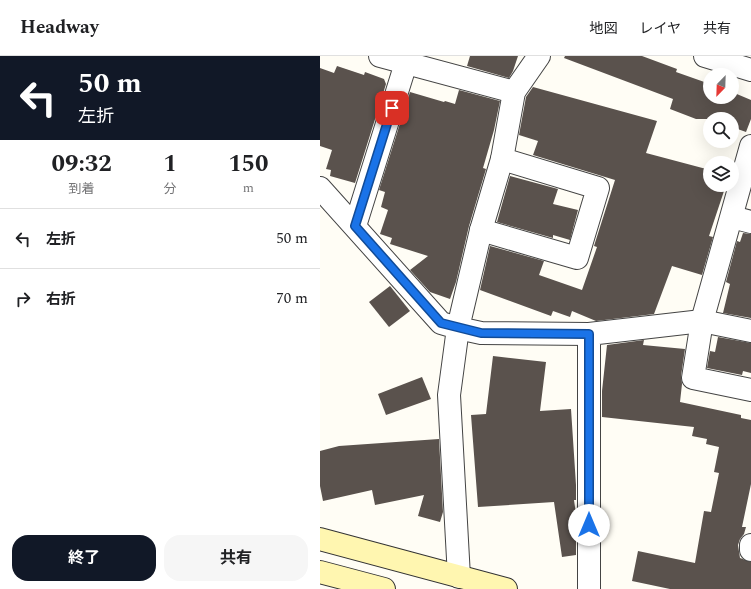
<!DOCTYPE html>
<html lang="ja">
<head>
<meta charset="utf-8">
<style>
  :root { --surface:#fff; --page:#f6f6f6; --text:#202124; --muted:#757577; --line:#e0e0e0; --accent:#111827 }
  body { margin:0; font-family:Spectral,"Noto Sans JP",serif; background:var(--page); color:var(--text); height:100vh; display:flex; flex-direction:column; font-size:15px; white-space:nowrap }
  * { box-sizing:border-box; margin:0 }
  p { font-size:13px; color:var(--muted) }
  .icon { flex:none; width:22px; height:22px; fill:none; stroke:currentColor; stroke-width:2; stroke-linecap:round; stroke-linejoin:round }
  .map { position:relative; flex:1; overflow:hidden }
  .sheet { display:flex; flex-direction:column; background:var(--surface); width:320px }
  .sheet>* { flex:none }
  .hud { background:#111827; color:#fff; overflow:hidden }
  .needle { width:26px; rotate:203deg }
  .fabs { position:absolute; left:383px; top:12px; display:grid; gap:8px }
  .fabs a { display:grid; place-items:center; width:36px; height:36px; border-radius:50%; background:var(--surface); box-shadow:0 4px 16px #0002; font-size:20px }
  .pin { position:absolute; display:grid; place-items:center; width:34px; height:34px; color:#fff; margin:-17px; border-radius:8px; box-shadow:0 2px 6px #0006 }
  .me { position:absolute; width:44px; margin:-22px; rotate:0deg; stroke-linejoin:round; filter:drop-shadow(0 0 3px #0008) }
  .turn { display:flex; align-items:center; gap:14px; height:84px; padding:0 12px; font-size:18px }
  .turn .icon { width:52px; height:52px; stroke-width:2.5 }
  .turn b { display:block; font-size:28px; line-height:34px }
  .eta { display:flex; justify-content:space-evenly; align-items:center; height:68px; text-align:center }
  .eta b { font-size:24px; font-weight:700; line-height:28px }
  .cta { display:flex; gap:8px; margin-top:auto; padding:8px 12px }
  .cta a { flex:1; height:46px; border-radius:16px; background:var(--accent); color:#fff; font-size:16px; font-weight:700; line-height:46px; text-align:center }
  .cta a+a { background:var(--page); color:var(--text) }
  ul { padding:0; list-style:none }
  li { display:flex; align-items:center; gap:12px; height:60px; padding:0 12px; border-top:1px solid var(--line) }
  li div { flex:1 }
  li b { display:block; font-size:15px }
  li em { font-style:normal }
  header { display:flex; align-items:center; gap:24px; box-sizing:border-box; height:56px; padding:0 20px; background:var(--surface); border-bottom:1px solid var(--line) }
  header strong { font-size:19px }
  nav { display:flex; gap:22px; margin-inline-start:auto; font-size:14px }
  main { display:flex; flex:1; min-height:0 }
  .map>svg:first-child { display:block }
</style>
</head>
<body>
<header>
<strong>Headway</strong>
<nav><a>地図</a><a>レイヤ</a><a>共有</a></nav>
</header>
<main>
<section class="sheet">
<div class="hud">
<div class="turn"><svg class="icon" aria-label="left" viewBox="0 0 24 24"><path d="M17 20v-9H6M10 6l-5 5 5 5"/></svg><div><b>50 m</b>左折</div></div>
</div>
<div class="eta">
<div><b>09:32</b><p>到着</p></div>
<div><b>1</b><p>分</p></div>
<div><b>150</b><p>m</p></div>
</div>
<ul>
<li><svg class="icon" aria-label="left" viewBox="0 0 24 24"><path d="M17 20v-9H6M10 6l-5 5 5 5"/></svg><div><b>左折</b></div><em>50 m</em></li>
<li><svg class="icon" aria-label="right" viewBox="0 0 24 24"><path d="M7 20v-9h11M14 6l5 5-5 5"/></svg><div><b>右折</b></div><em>70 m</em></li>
</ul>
<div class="cta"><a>終了</a><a>共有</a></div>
</section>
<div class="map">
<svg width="431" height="533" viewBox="0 0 431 533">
  <rect width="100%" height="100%" fill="#fffdf5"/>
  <g fill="#5a524d">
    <path d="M 150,0 L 198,0 L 193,15 L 189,22 L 147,10 Z"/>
    <path d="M 245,0 L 322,0 L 357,13 L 356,16 L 390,28 L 390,41 L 412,41 L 412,36 L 431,44 L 431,63 L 426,76 L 412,71 L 412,63 L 376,63 L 350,53 L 353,43 L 244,2 Z"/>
    <path d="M 17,10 L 44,19 L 45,16 L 64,23 L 66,28 L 35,127 L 10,120 L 11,114 L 6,113 L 12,94 L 0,90 L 0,12 L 14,17 Z"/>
    <path d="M 213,31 L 337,65 L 326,97 L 390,114 L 390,129 L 406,129 L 389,180 L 393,181 L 382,219 L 352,210 L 334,258 L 276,265 L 252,255 L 250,261 L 233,255 L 231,260 L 160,234 L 170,190 L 224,205 L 219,219 L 262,234 L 277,191 L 274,190 L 295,124 L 213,99 L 218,85 L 199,79 L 206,41 Z"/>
    <path d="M 139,34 L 180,45 L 174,74 L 163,112 L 166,113 L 149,170 L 136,226 L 130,243 L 110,236 L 90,214 L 108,200 L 70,188 L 72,182 L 60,178 L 68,154 L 61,151 L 65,136 L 59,134 L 90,36 L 124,46 L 125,45 L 135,48 Z"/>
    <path d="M 190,120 L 238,133 L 233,148 L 258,154 L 250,184 L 233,179 L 233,182 L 177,166 Z"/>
    <path d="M 423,177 L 431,178 L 431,262 L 403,257 L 410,228 L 406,226 L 417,185 L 420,186 Z"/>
    <path d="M 70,230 L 90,255 L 69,271 L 49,246 Z"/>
    <path d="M 398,281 L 431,287 L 431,317 L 423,315 L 422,319 L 387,312 L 390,295 L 395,296 Z"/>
    <path d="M 324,284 L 323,289 L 365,293 L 361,320 L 362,328 L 360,346 L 421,359 L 421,362 L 431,364 L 431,428 L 422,471 L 426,471 L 424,478 L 420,483 L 418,489 L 420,502 L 431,506 L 431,533 L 350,533 L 312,525 L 318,495 L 375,507 L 384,455 L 391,456 L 399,417 L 394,416 L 399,391 L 386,388 L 387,383 L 372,380 L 374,371 L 282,361 L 282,335 L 287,289 Z"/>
    <path d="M 173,300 L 226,306 L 220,355 L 251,353 L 256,429 L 256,444 L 254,444 L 256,458 L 256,499 L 242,501 L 234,446 L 158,451 L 151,359 L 166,358 Z"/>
    <path d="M 102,321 L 111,343 L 66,359 L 58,338 Z"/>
    <path d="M 119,383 L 123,456 L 120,466 L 98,460 L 104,439 L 55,449 L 52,434 L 3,445 L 0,430 L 0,395 L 19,390 Z"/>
  </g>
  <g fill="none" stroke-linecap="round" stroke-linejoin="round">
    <defs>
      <g id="street">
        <path d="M 60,0 L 194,36"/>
        <path d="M 219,0 L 194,36 L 182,103 L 161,174 L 138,272 L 161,277 L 269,278"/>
        <path d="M 385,0 L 431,14"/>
        <path d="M 431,90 L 382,265 L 373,322 L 431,334"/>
        <path d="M 0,132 L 121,267 L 138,272 L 129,339 L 139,521"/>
        <path d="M 412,161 L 431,166"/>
        <path d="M 35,170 L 86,7"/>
        <path d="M 161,174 L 257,202 L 278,132 L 182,103"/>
        <path d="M 431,489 L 431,494"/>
        <path d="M 269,533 L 269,278 L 382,265 L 431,275"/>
      </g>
      <g id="secondary">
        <path d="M 0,483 L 186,533"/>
        <path d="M 0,516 L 64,533"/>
      </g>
    </defs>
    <use href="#street" stroke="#444" stroke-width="24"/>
    <use href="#secondary" stroke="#333" stroke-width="24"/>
    <use href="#street" stroke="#fff" stroke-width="22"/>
    <use href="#secondary" stroke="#fff6b0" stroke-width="22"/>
  </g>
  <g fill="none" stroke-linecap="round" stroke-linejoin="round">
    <defs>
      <path id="route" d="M 72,52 L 35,170 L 121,267 L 161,277 L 269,278 L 269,469"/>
    </defs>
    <use href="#route" stroke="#114b97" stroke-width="10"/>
    <use href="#route" stroke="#1a73e8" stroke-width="7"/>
  </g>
</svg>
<div class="fabs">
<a><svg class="needle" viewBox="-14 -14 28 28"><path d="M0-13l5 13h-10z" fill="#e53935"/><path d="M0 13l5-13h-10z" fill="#757577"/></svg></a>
<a><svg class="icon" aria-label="search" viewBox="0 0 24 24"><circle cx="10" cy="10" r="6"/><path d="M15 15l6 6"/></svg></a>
<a><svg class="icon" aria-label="layers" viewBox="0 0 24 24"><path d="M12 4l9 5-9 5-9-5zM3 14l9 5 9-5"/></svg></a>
</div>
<div class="pin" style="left:72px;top:52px;background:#d93025"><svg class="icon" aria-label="arrive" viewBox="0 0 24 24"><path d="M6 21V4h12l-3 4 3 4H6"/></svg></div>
<svg class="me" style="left:269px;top:469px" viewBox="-20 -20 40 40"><circle r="19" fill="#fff"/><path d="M0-13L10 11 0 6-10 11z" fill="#1a73e8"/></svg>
</div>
</main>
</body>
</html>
